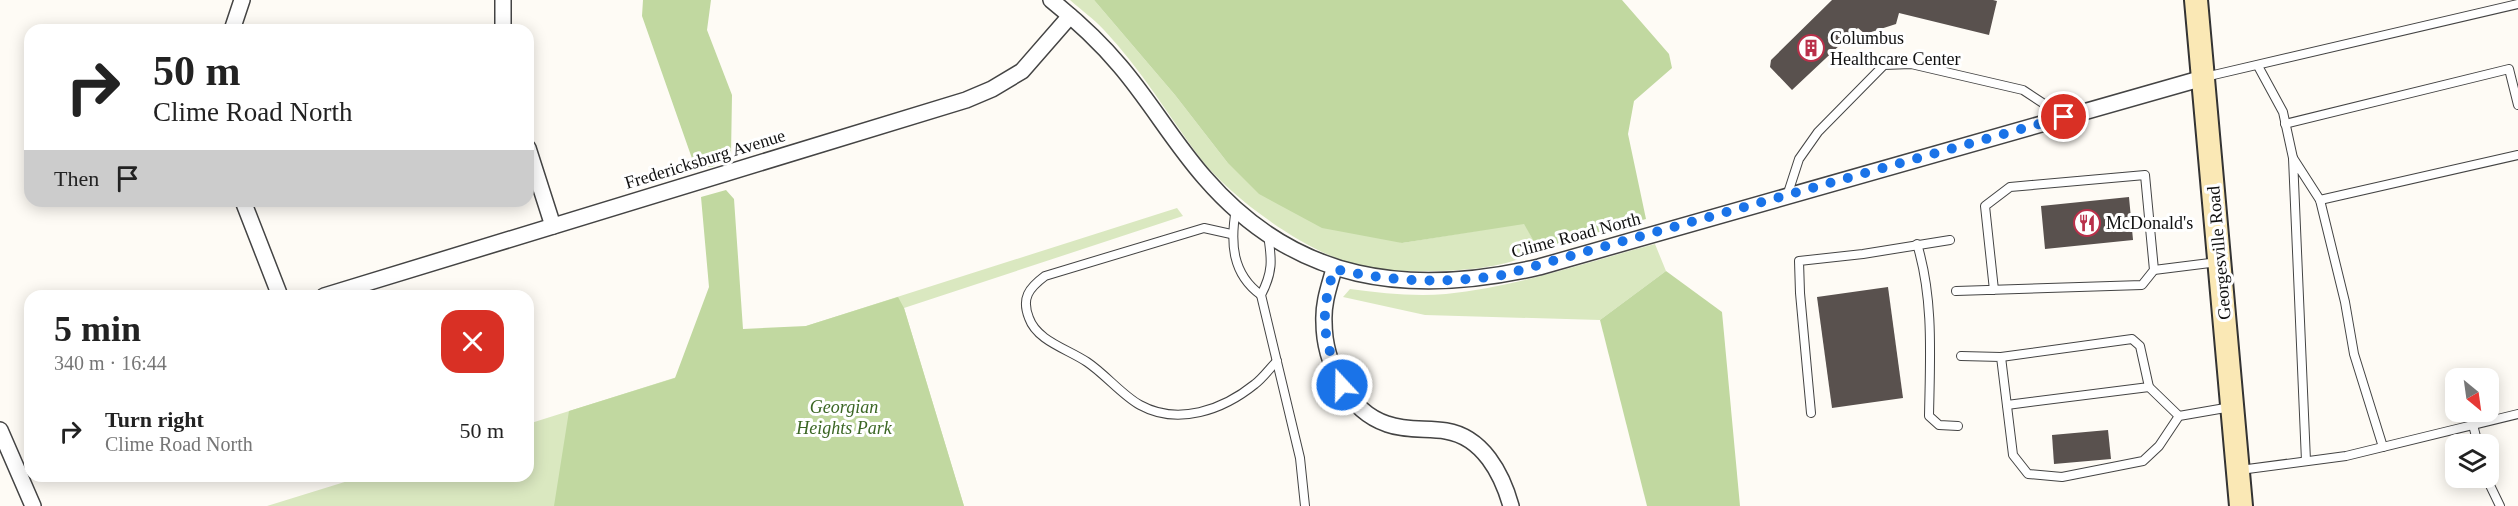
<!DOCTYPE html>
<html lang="en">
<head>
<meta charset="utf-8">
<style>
  :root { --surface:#fff; --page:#f6f6f6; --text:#222; --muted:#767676 }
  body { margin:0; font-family:"Times New Roman",serif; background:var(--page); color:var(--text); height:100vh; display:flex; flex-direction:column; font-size:22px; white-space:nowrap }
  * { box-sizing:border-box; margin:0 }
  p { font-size:20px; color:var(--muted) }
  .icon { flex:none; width:33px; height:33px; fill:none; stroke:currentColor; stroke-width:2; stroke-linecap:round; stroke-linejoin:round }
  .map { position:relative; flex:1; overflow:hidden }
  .sheet { position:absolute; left:24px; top:290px; width:510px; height:192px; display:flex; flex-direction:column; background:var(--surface); border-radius:18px; box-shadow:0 3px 15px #0003 }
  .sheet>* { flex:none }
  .banner { position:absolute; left:24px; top:24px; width:510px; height:183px; border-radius:18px; box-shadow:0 3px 15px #0003; background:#fff; color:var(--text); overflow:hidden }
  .needle { width:39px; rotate:151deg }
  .fabs { position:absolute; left:2445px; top:368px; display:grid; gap:12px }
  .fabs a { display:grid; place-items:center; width:54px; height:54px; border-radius:12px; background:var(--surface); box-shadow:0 3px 15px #0003; font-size:30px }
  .pin { position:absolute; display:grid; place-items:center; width:51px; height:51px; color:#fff; margin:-26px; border:3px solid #fff; border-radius:50%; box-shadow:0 2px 6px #0007 }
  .me { position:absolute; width:66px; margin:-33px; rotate:339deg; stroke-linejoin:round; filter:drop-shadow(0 0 4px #0008) }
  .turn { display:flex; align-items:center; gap:21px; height:126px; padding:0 30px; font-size:27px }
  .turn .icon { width:78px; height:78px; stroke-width:2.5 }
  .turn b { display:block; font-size:42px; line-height:51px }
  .then { display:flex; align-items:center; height:57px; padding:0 30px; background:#0003; gap:12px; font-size:22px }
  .round { display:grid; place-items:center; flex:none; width:63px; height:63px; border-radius:18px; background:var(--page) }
  .head { display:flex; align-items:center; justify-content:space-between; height:102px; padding:0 30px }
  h1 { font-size:36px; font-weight:700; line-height:45px }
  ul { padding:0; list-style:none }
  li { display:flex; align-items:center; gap:18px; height:78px; padding:0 30px }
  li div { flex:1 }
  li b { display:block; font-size:22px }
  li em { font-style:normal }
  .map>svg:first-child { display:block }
</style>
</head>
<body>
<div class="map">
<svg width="2518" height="506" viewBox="0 0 2518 506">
  <rect width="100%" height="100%" fill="#fefbf5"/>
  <g fill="#dae8c0">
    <path d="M 1070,0 L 1094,0 L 1175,95 L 1227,162 L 1402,243 L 1524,223 L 1538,249 C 1513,267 1468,270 1438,271 C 1412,272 1386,271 1361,266 C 1308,254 1233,200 1200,158 C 1168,115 1141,69 1104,30 C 1094,19 1081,10 1070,0 Z"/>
    <path d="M 1177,208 L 1183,216 L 904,308 L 964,506 L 267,506 L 364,476 L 528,476 L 528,424 L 807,336 L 806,326 Z"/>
    <path d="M 1655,244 L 1666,271 L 1600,320 L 1425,315 L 1343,297 L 1350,289 C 1382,293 1414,297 1446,294 C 1517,287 1587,262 1655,244 Z"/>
  </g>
  <g fill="#c1d8a0">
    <path d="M 643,0 L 711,0 L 707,30 L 732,95 L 731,155 L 712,167 L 695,167 L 642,16 Z"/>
    <path d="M 1094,0 L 1622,0 L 1669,54 L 1672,68 L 1634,101 L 1628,134 L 1646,219 L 1538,249 L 1524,224 L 1402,243 L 1322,228 L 1259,194 L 1227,162 L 1175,95 Z"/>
    <path d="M 726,190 L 734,199 L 743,329 L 806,326 L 898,297 L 904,308 L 964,506 L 554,506 L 569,411 L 675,378 L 709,287 L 701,197 Z"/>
    <path d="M 1666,271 L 1722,312 L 1740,506 L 1647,506 L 1600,320 Z"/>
  </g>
  <g fill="#59514e">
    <path d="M 1832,0 L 1993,0 L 1997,1 L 1989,35 L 1899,13 L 1896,24 L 1865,34 L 1858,28 L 1792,90 L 1770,67 L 1771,60 Z"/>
    <path d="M 2129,197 L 2133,240 L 2045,249 L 2041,206 Z"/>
    <path d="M 1888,287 L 1903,398 L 1832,408 L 1817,297 Z"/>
    <path d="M 2108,430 L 2111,459 L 2054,464 L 2052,435 Z"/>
  </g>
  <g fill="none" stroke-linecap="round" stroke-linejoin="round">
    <defs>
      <g id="lane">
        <path d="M 2258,66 L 2283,112 L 2293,158"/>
        <path d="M 2205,77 L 2518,4"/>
        <path d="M 2285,124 L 2509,69 L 2518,105"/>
        <path d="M 1787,196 L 1799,159 L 1818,132 L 1884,65 L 1911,64 L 2023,90 L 2064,117"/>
        <path d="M 2320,200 L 2518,155"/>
        <path d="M 1236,209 C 1230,243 1232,274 1261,295"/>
        <path d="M 1231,234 L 1204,228 L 1045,276 C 1029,288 1021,298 1029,318 C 1037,341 1068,349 1087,362 C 1105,374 1123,396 1140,405 C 1178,426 1223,410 1255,384 C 1263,378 1270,368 1277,361"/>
        <path d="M 1268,235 C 1272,260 1273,272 1261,295 L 1300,458 L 1305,506"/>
        <path d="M 1917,244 C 1934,299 1930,359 1929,416 L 1939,425 L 1958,426"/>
        <path d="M 2154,270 L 2218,262"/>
        <path d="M 1956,291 L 2142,285 L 2154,270 L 2145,175 L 2010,187 L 1985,206 L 1994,290"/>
        <path d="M 1961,356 L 2001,357 L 2013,455 L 2028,474 L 2062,477 L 2143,461 L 2159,446 L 2179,416 L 2231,407"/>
        <path d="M 2001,357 L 2132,339 L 2140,346 L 2149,387 L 2007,405"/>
        <path d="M 2149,387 L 2179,416"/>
        <path d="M 1811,413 L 1800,293 L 1799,261 L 1863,254 L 1950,240"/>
        <path d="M 2473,425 L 2478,444"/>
        <path d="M 2306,461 L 2293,158 L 2320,200 L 2345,302 L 2354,354 L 2383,447"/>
        <path d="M 2240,470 L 2346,456 L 2518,414"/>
        <path d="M 2486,477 L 2500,506"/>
      </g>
      <g id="street">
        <path d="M 1051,0 C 1076,20 1099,41 1120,66 C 1150,101 1174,143 1205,178 C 1296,283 1409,297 1539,267 L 2203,78"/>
        <path d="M 232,30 L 242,0"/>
        <path d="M 503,30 L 503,0"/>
        <path d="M 528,148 L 553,226"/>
        <path d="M 243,201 L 280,296"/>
        <path d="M 1334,269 C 1329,287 1323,303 1324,322 C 1324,362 1348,411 1387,424 C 1406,431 1427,428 1446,431 C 1483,437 1502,474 1511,506"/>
        <path d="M 324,296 L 966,100 L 992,89 L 1022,71 L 1070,16"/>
        <path d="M 0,430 L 33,506"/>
      </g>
      <path id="secondary" d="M 2196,0 L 2241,506"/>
    </defs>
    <use href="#lane" stroke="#444" stroke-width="10"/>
    <use href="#street" stroke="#444" stroke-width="18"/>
    <use href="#secondary" stroke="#333" stroke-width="26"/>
    <use href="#lane" stroke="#fff" stroke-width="8"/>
    <use href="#street" stroke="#fff" stroke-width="15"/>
    <use href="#secondary" stroke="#fae8b5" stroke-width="22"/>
  </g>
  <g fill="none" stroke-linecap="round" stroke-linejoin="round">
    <path stroke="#1a73e8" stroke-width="10" stroke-dasharray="0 18" d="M 1342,385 C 1323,338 1319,318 1334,269 C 1393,282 1444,284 1503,275 L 2064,117"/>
  </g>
  <defs>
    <symbol id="building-ring" viewBox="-11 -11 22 22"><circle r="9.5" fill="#fff" stroke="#b9304a" stroke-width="1.5"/><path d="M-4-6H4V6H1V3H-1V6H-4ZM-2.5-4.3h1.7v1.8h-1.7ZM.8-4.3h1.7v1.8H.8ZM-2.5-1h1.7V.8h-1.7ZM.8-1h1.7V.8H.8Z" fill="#b9304a"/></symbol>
    <symbol id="restaurant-ring" viewBox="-11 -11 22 22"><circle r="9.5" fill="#fff" stroke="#b9304a" stroke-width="1.5"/><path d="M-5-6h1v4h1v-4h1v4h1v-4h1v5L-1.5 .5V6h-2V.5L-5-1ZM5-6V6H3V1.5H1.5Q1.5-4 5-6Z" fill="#b9304a"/></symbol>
  </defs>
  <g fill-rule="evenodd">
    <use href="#building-ring" x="1796" y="33" width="30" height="30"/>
    <use href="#restaurant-ring" x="2072" y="208" width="30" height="30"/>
  </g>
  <g text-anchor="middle" stroke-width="6" stroke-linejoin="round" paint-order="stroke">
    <g font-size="18" fill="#111" stroke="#fff" text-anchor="start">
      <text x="1830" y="44">Columbus<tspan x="1830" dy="21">Healthcare Center</tspan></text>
      <text x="2106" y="229">McDonald's</text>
    </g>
    <g font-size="18" fill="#111" stroke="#fff">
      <text transform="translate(705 159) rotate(-17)" y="6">Fredericksburg Avenue</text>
      <text transform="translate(1576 235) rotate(-15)" y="6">Clime Road North</text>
      <text transform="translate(2219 253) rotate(-95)" y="6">Georgesville Road</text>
    </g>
    <g font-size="18" font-style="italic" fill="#3b6624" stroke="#fff">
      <text x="844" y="413">Georgian<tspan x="844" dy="21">Heights Park</tspan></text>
    </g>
  </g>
</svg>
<div class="fabs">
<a><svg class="needle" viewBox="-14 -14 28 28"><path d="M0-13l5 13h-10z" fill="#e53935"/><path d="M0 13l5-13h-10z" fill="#767676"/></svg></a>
<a><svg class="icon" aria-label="layers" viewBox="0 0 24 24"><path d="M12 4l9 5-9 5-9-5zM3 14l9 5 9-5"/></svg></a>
</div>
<div class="pin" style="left:2064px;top:117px;background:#d93025"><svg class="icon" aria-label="arrive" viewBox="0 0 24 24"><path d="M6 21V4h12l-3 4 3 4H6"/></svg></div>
<svg class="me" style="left:1342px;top:385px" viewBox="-20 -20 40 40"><circle r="17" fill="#1a73e8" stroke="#fff" stroke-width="3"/><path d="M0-11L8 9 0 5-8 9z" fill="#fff"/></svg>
<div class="banner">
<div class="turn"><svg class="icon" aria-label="right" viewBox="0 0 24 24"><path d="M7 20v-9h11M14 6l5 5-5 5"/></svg><div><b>50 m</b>Clime Road North</div></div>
<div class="then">Then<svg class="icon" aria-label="arrive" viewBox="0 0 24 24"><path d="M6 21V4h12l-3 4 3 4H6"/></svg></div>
</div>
<section class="sheet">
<div class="head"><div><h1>5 min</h1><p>340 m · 16:44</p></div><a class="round" style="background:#d93025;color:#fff"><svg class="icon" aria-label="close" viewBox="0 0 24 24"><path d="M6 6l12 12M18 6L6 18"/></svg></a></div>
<ul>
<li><svg class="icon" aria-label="right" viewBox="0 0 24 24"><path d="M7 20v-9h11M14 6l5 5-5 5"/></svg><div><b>Turn right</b><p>Clime Road North</p></div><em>50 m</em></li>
</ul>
</section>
</div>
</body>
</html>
